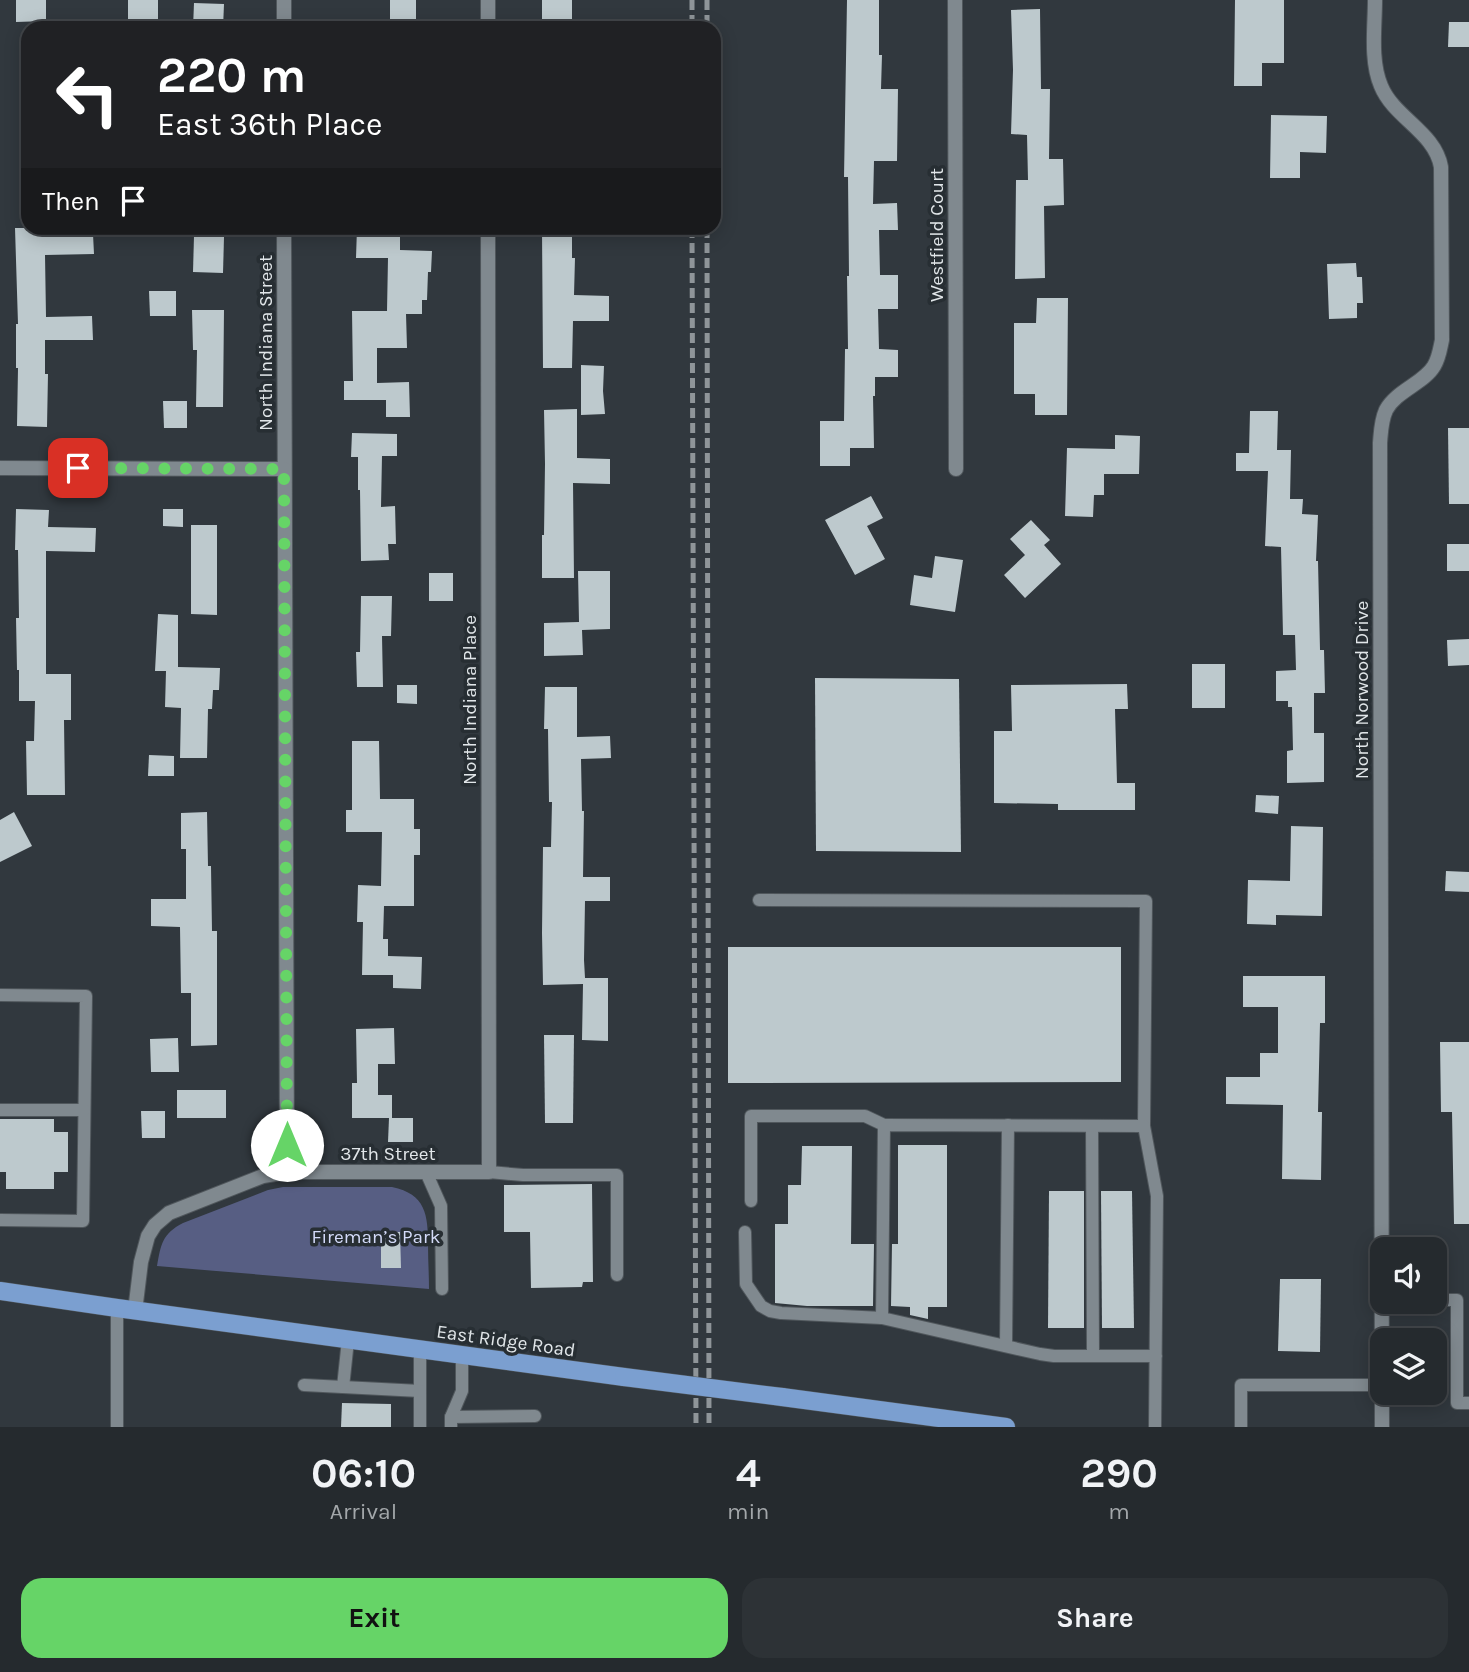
<!DOCTYPE html>
<html lang="en">
<head>
<meta charset="utf-8">
<style>
  :root { --surface:#252a2e; --page:#2d3236; --text:#f1f3f6; --muted:#a3a7aa; --line:#42464a; --accent:#66d467 }
  body { margin:0; font-family:Karla,sans-serif; background:var(--page); color:var(--text); height:100vh; display:flex; flex-direction:column; font-size:26px; white-space:nowrap }
  * { box-sizing:border-box; margin:0 }
  p { font-size:23px; color:var(--muted) }
  .icon { flex:none; width:38px; height:38px; fill:none; stroke:currentColor; stroke-width:2; stroke-linecap:round; stroke-linejoin:round }
  .map { position:relative; height:1427px; overflow:hidden }
  .details { display:flex; flex-direction:column; background:var(--surface); flex:1 }
  .details>* { flex:none }
  .guide { position:absolute; left:21px; top:21px; width:700px; height:214px; border-radius:21px; box-shadow:0 4px 18px #0003,0 0 0 2px var(--line); background:#202124; color:#fff; overflow:hidden }
  .fabs { position:absolute; left:1370px; top:1237px; display:grid; gap:14px }
  .fabs a { display:grid; place-items:center; width:77px; height:77px; border-radius:14px; background:var(--surface); box-shadow:0 4px 18px #0003,0 0 0 2px var(--line); font-size:35px }
  .pin { position:absolute; display:grid; place-items:center; width:60px; height:60px; color:#fff; margin:-30px; border-radius:14px; box-shadow:0 4px 10px #0006 }
  .me { position:absolute; width:77px; margin:-38px; rotate:0deg; stroke-linejoin:round; filter:drop-shadow(0 0 5px #0008) }
  .turn { display:flex; align-items:center; gap:24px; height:147px; padding:0 21px; font-size:32px }
  .turn .icon { width:91px; height:91px; stroke-width:2.5 }
  .turn b { display:block; font-size:49px; line-height:60px }
  .then { display:flex; align-items:center; height:66px; padding:0 21px; background:#0003; gap:14px; font-size:26px }
  .eta { display:flex; justify-content:space-evenly; align-items:center; height:119px; text-align:center }
  .eta b { font-size:42px; font-weight:700; line-height:49px }
  .primary-button { display:flex; gap:14px; margin-top:auto; padding:14px 21px }
  .primary-button a { flex:1; height:80px; border-radius:21px; background:var(--accent); color:#111; font-size:28px; font-weight:700; line-height:80px; text-align:center }
  .primary-button a+a { background:var(--page); color:var(--text) }
  .map>svg:first-child { display:block }
</style>
</head>
<body>
<div class="map">
<svg width="1469" height="1427" viewBox="0 0 1469 1427">
  <rect width="100%" height="100%" fill="#31383e"/>
  <path fill="#575e83" d="M 283,1187 L 392,1187 C 426,1194 428,1215 428,1245 C 428,1260 429,1274 429,1289 L 157,1266 C 161,1244 162,1234 183,1223 L 268,1190 Z"/>
  <g fill="#bdc9cd">
    <path d="M 16,0 L 46,0 L 46,21 L 16,22 Z"/>
    <path d="M 128,0 L 158,0 L 158,23 L 128,24 Z"/>
    <rect x="390" y="0" width="26" height="26"/>
    <rect x="542" y="0" width="30" height="21"/>
    <path d="M 847,0 L 879,0 L 879,55 L 882,55 L 881,89 L 898,89 L 897,161 L 874,161 L 873,204 L 897,203 L 898,230 L 879,230 L 880,275 L 898,275 L 898,309 L 878,309 L 879,349 L 898,350 L 898,377 L 875,377 L 875,396 L 873,396 L 874,448 L 850,448 L 850,466 L 820,466 L 820,421 L 844,421 L 845,349 L 848,349 L 847,276 L 849,276 L 848,177 L 844,177 Z"/>
    <path d="M 1235,0 L 1284,0 L 1284,63 L 1262,63 L 1262,86 L 1234,86 Z"/>
    <path d="M 194,3 L 224,4 L 223,28 L 193,28 Z"/>
    <path d="M 1040,9 L 1041,89 L 1050,89 L 1049,159 L 1063,159 L 1064,205 L 1044,206 L 1045,278 L 1015,279 L 1016,180 L 1028,180 L 1027,135 L 1011,134 L 1013,70 L 1011,10 Z"/>
    <path d="M 1449,22 L 1469,22 L 1469,47 L 1448,47 Z"/>
    <path d="M 1271,115 L 1327,116 L 1326,153 L 1300,152 L 1300,178 L 1270,178 Z"/>
    <path d="M 15,228 L 56,228 L 56,235 L 93,234 L 94,254 L 45,255 L 46,317 L 92,316 L 93,340 L 45,340 L 45,374 L 48,374 L 47,427 L 17,426 L 18,368 L 16,368 L 16,324 L 18,324 Z"/>
    <path d="M 357,228 L 400,228 L 400,250 L 432,251 L 431,272 L 428,272 L 427,300 L 422,300 L 422,314 L 406,314 L 407,348 L 377,348 L 377,383 L 409,382 L 410,417 L 386,417 L 386,400 L 344,400 L 344,381 L 353,381 L 352,311 L 387,311 L 388,258 L 356,258 Z"/>
    <path d="M 542,228 L 572,228 L 572,258 L 575,258 L 574,295 L 609,296 L 609,321 L 573,321 L 572,368 L 543,368 Z"/>
    <path d="M 194,236 L 224,237 L 223,273 L 193,272 Z"/>
    <path d="M 1356,263 L 1357,277 L 1362,277 L 1363,303 L 1357,303 L 1357,318 L 1329,319 L 1327,264 Z"/>
    <path d="M 149,291 L 176,291 L 176,316 L 150,316 Z"/>
    <path d="M 1037,298 L 1068,298 L 1067,415 L 1035,415 L 1035,394 L 1014,394 L 1014,323 L 1036,323 Z"/>
    <path d="M 192,310 L 224,310 L 223,407 L 196,407 L 197,350 L 193,350 Z"/>
    <path d="M 581,365 L 604,366 L 603,391 L 605,414 L 581,415 Z"/>
    <path d="M 163,401 L 187,401 L 187,428 L 164,428 Z"/>
    <path d="M 577,409 L 577,458 L 610,459 L 610,484 L 573,483 L 574,578 L 542,578 L 542,535 L 544,535 L 545,464 L 544,410 Z"/>
    <path d="M 1250,411 L 1278,411 L 1277,450 L 1291,450 L 1290,499 L 1303,499 L 1302,514 L 1318,515 L 1316,561 L 1318,561 L 1320,650 L 1324,650 L 1325,693 L 1314,693 L 1314,733 L 1324,733 L 1324,782 L 1287,783 L 1287,751 L 1293,750 L 1292,707 L 1288,707 L 1288,701 L 1276,701 L 1276,671 L 1296,670 L 1295,635 L 1283,635 L 1281,547 L 1265,546 L 1268,471 L 1236,471 L 1236,453 L 1249,453 Z"/>
    <path d="M 1448,428 L 1469,428 L 1469,504 L 1449,504 Z"/>
    <path d="M 352,433 L 397,434 L 397,456 L 382,456 L 381,507 L 395,506 L 396,544 L 388,544 L 389,560 L 361,561 L 360,490 L 358,490 L 358,457 L 351,457 Z"/>
    <path d="M 1115,435 L 1140,436 L 1139,474 L 1104,474 L 1104,495 L 1094,495 L 1093,517 L 1065,516 L 1067,448 L 1115,449 Z"/>
    <path d="M 871,496 L 883,518 L 867,526 L 885,559 L 855,575 L 825,520 Z"/>
    <path d="M 16,509 L 49,510 L 48,527 L 96,528 L 95,552 L 46,551 L 46,674 L 71,674 L 71,720 L 64,720 L 65,795 L 27,795 L 26,741 L 34,741 L 35,701 L 19,701 L 19,670 L 17,670 L 16,618 L 19,618 L 18,550 L 15,550 Z"/>
    <path d="M 163,509 L 183,509 L 183,527 L 163,526 Z"/>
    <path d="M 1031,520 L 1050,540 L 1044,545 L 1061,564 L 1025,598 L 1004,575 L 1025,555 L 1010,539 Z"/>
    <path d="M 191,525 L 217,525 L 217,615 L 191,614 Z"/>
    <rect x="1447" y="544" width="22" height="27"/>
    <path d="M 935,556 L 963,560 L 955,612 L 910,605 L 914,575 L 932,578 Z"/>
    <path d="M 578,571 L 610,571 L 610,629 L 582,630 L 583,655 L 544,656 L 544,623 L 579,622 Z"/>
    <rect x="429" y="573" width="24" height="28"/>
    <path d="M 361,596 L 392,596 L 391,636 L 382,636 L 383,687 L 357,687 L 356,652 L 360,652 Z"/>
    <path d="M 158,614 L 178,615 L 178,667 L 220,668 L 219,690 L 213,690 L 212,709 L 208,709 L 207,758 L 180,758 L 181,708 L 165,707 L 166,671 L 155,671 Z"/>
    <path d="M 1469,639 L 1469,665 L 1448,666 L 1447,640 Z"/>
    <rect x="1192" y="664" width="33" height="44"/>
    <path d="M 815,678 L 959,679 L 961,852 L 816,851 Z"/>
    <path d="M 1127,684 L 1128,709 L 1115,709 L 1117,783 L 1135,783 L 1135,810 L 1058,810 L 1058,804 L 994,803 L 994,731 L 1012,731 L 1011,685 Z"/>
    <path d="M 397,685 L 417,685 L 417,704 L 397,703 Z"/>
    <path d="M 545,687 L 577,687 L 577,737 L 610,736 L 611,758 L 581,759 L 582,811 L 584,811 L 583,877 L 610,877 L 610,901 L 585,901 L 584,960 L 585,978 L 608,978 L 608,1041 L 582,1040 L 583,984 L 543,985 L 542,933 L 543,847 L 551,847 L 552,802 L 549,802 L 548,729 L 544,729 Z"/>
    <path d="M 352,741 L 379,741 L 380,799 L 414,799 L 414,829 L 420,829 L 420,855 L 414,855 L 414,906 L 384,906 L 383,939 L 388,939 L 388,956 L 422,957 L 421,989 L 393,988 L 393,975 L 362,975 L 363,922 L 357,922 L 358,885 L 381,886 L 382,832 L 346,832 L 346,810 L 352,810 Z"/>
    <path d="M 149,755 L 174,756 L 174,776 L 148,776 Z"/>
    <path d="M 1256,795 L 1279,796 L 1278,814 L 1255,812 Z"/>
    <path d="M 14,812 L 32,846 L 0,862 L 0,820 Z"/>
    <path d="M 207,812 L 208,866 L 211,866 L 212,931 L 217,931 L 217,1045 L 191,1046 L 191,993 L 181,993 L 180,927 L 151,926 L 151,899 L 186,899 L 186,849 L 181,849 L 181,813 Z"/>
    <path d="M 1291,826 L 1323,827 L 1322,916 L 1276,915 L 1276,925 L 1247,924 L 1248,880 L 1290,881 Z"/>
    <path d="M 1446,871 L 1469,872 L 1469,892 L 1445,891 Z"/>
    <path d="M 728,947 L 1121,947 L 1121,1082 L 728,1083 Z"/>
    <path d="M 1243,976 L 1325,976 L 1325,1023 L 1320,1023 L 1318,1112 L 1322,1112 L 1321,1180 L 1282,1179 L 1283,1105 L 1226,1104 L 1226,1077 L 1260,1077 L 1260,1053 L 1278,1053 L 1278,1007 L 1243,1007 Z"/>
    <path d="M 394,1028 L 395,1064 L 378,1064 L 378,1095 L 392,1095 L 392,1118 L 352,1118 L 352,1083 L 357,1083 L 356,1029 Z"/>
    <path d="M 544,1035 L 574,1035 L 573,1123 L 545,1123 Z"/>
    <path d="M 178,1038 L 179,1072 L 151,1072 L 150,1039 Z"/>
    <path d="M 1440,1042 L 1469,1042 L 1469,1224 L 1454,1224 L 1452,1112 L 1441,1112 Z"/>
    <rect x="177" y="1090" width="49" height="28"/>
    <path d="M 141,1111 L 165,1111 L 165,1138 L 142,1138 Z"/>
    <path d="M 389,1118 L 413,1118 L 413,1142 L 388,1142 Z"/>
    <path d="M 0,1119 L 54,1119 L 54,1132 L 68,1132 L 68,1172 L 54,1172 L 54,1189 L 6,1189 L 6,1172 L 0,1172 Z"/>
    <path d="M 898,1145 L 947,1145 L 947,1307 L 928,1307 L 928,1319 L 910,1315 L 910,1307 L 891,1306 L 892,1244 L 898,1244 Z"/>
    <path d="M 802,1146 L 852,1146 L 851,1244 L 874,1244 L 873,1306 L 807,1306 L 775,1303 L 775,1224 L 788,1224 L 788,1185 L 801,1185 Z"/>
    <path d="M 592,1184 L 593,1282 L 583,1282 L 582,1287 L 531,1288 L 530,1232 L 504,1232 L 504,1185 Z"/>
    <path d="M 1049,1191 L 1084,1191 L 1084,1328 L 1048,1328 Z"/>
    <path d="M 1101,1191 L 1132,1191 L 1134,1328 L 1102,1328 Z"/>
    <path d="M 381,1232 L 400,1232 L 401,1268 L 381,1268 Z"/>
    <path d="M 1280,1279 L 1321,1279 L 1320,1352 L 1278,1351 Z"/>
    <path d="M 342,1403 L 391,1404 L 391,1427 L 341,1427 Z"/>
  </g>
  <g fill="none" stroke-linecap="round" stroke-linejoin="round">
    <defs>
      <g id="service">
        <path d="M 759,900 L 1146,901 L 1144,1126"/>
        <path d="M 0,995 L 86,996 L 83,1221 L 0,1220"/>
        <path d="M 0,1110 L 84,1110"/>
        <path d="M 1092,1126 L 1093,1356"/>
        <path d="M 426,1172 L 441,1206 L 442,1289"/>
        <path d="M 489,1172 L 523,1175 L 617,1175 L 617,1275"/>
        <path d="M 751,1201 L 751,1116 L 865,1116 L 884,1125"/>
        <path d="M 745,1232 L 746,1284 L 761,1306 L 770,1311 L 781,1313 L 882,1318"/>
        <path d="M 1435,1300 L 1457,1300 L 1457,1403 L 1469,1403"/>
        <path d="M 117,1308 L 117,1427"/>
        <path d="M 1006,1346 L 1008,1125"/>
        <path d="M 420,1349 L 420,1427"/>
        <path d="M 304,1385 L 420,1391"/>
        <path d="M 343,1387 L 348,1340"/>
        <path d="M 451,1417 L 535,1416"/>
        <path d="M 451,1427 L 451,1417 L 462,1391 L 462,1355"/>
        <path d="M 1155,1427 L 1157,1196 L 1144,1126 L 884,1125 L 882,1318 L 1040,1354 L 1054,1356 L 1156,1356"/>
        <path d="M 1241,1427 L 1241,1385 L 1382,1385"/>
      </g>
      <g id="minor">
        <path d="M 284,0 L 284,28"/>
        <path d="M 488,0 L 488,28"/>
        <path d="M 955,0 L 956,469"/>
        <path d="M 1375,0 C 1375,27 1370,60 1381,86 C 1394,118 1435,132 1441,167 L 1442,340 C 1440,349 1439,358 1434,366 C 1424,383 1396,391 1386,410 C 1381,421 1381,431 1380,443 L 1382,1427"/>
        <path d="M 284,228 L 287,1172"/>
        <path d="M 0,468 L 284,469"/>
        <path d="M 135,1311 L 141,1262 L 148,1236 L 155,1225 L 169,1213 L 263,1176 L 287,1172 L 489,1172 L 488,228"/>
      </g>
      <g id="primary">
        <path d="M 0,1291 L 117,1308 L 624,1377"/>
        <path d="M 782,1397 L 1006,1427"/>
      </g>
    </defs>
    <use href="#service" stroke="#50575c" stroke-width="14"/>
    <use href="#minor" stroke="#50575c" stroke-width="16"/>
    <use href="#primary" stroke="#50575c" stroke-width="19"/>
    <use href="#service" stroke="#80898f" stroke-width="12"/>
    <use href="#minor" stroke="#80898f" stroke-width="14"/>
    <use href="#primary" stroke="#7b9fd0" stroke-width="18"/>
    <g stroke="#8f9599" stroke-width="5" stroke-dasharray="10 5" stroke-linecap="butt">
      <path d="M 692,0 L 692,28"/>
      <path d="M 707,0 L 707,28"/>
      <path d="M 692,228 L 696,1427"/>
      <path d="M 707,228 L 709,1427"/>
    </g>
    <defs>
      <path id="primary-bridge" d="M 624,1377 L 782,1397"/>
    </defs>
    <use href="#primary-bridge" stroke="#50575c" stroke-width="19" stroke-linecap="butt"/>
    <use href="#primary-bridge" stroke="#7b9fd0" stroke-width="18"/>
  </g>
  <g fill="none" stroke-linecap="round" stroke-linejoin="round">
    <path stroke="#66d467" stroke-width="12" stroke-dasharray="0 21.6" d="M 78,468 L 284,469 L 287,1145"/>
  </g>
  <g text-anchor="middle" stroke-width="7" stroke-linejoin="round" paint-order="stroke">
    <g font-size="19" fill="#e1e6e9" stroke="#272e33">
      <text transform="translate(936 235) rotate(-90)" y="7">Westfield Court</text>
      <text transform="translate(265 343) rotate(-90)" y="7">North Indiana Street</text>
      <text transform="translate(1361 690) rotate(-90)" y="7">North Norwood Drive</text>
      <text transform="translate(469 700) rotate(-90)" y="7">North Indiana Place</text>
      <text x="388" y="1160">37th Street</text>
      <text transform="translate(506 1340) rotate(8)" y="7">East Ridge Road</text>
    </g>
    <g font-size="19" fill="#d4dbf9" stroke="#272e33">
      <text x="376" y="1243">Fireman’s Park</text>
    </g>
  </g>
</svg>
<div class="fabs">
<a><svg class="icon" aria-label="sound" viewBox="0 0 24 24"><path d="M4 9h4l5-4v14l-5-4H4zM17 9q2 3 0 6"/></svg></a>
<a><svg class="icon" aria-label="layers" viewBox="0 0 24 24"><path d="M12 4l9 5-9 5-9-5zM3 14l9 5 9-5"/></svg></a>
</div>
<div class="pin" style="left:78px;top:468px;background:#d93025"><svg class="icon" aria-label="arrive" viewBox="0 0 24 24"><path d="M6 21V4h12l-3 4 3 4H6"/></svg></div>
<svg class="me" style="left:287px;top:1145px" viewBox="-20 -20 40 40"><circle r="19" fill="#fff"/><path d="M0-13L10 11 0 6-10 11z" fill="#66d467"/></svg>
<div class="guide">
<div class="turn"><svg class="icon" aria-label="left" viewBox="0 0 24 24"><path d="M17 20v-9H6M10 6l-5 5 5 5"/></svg><div><b>220 m</b>East 36th Place</div></div>
<div class="then">Then<svg class="icon" aria-label="arrive" viewBox="0 0 24 24"><path d="M6 21V4h12l-3 4 3 4H6"/></svg></div>
</div>
</div>
<section class="details">
<div class="eta">
<div><b>06:10</b><p>Arrival</p></div>
<div><b>4</b><p>min</p></div>
<div><b>290</b><p>m</p></div>
</div>
<div class="primary-button"><a>Exit</a><a>Share</a></div>
</section>
</body>
</html>
